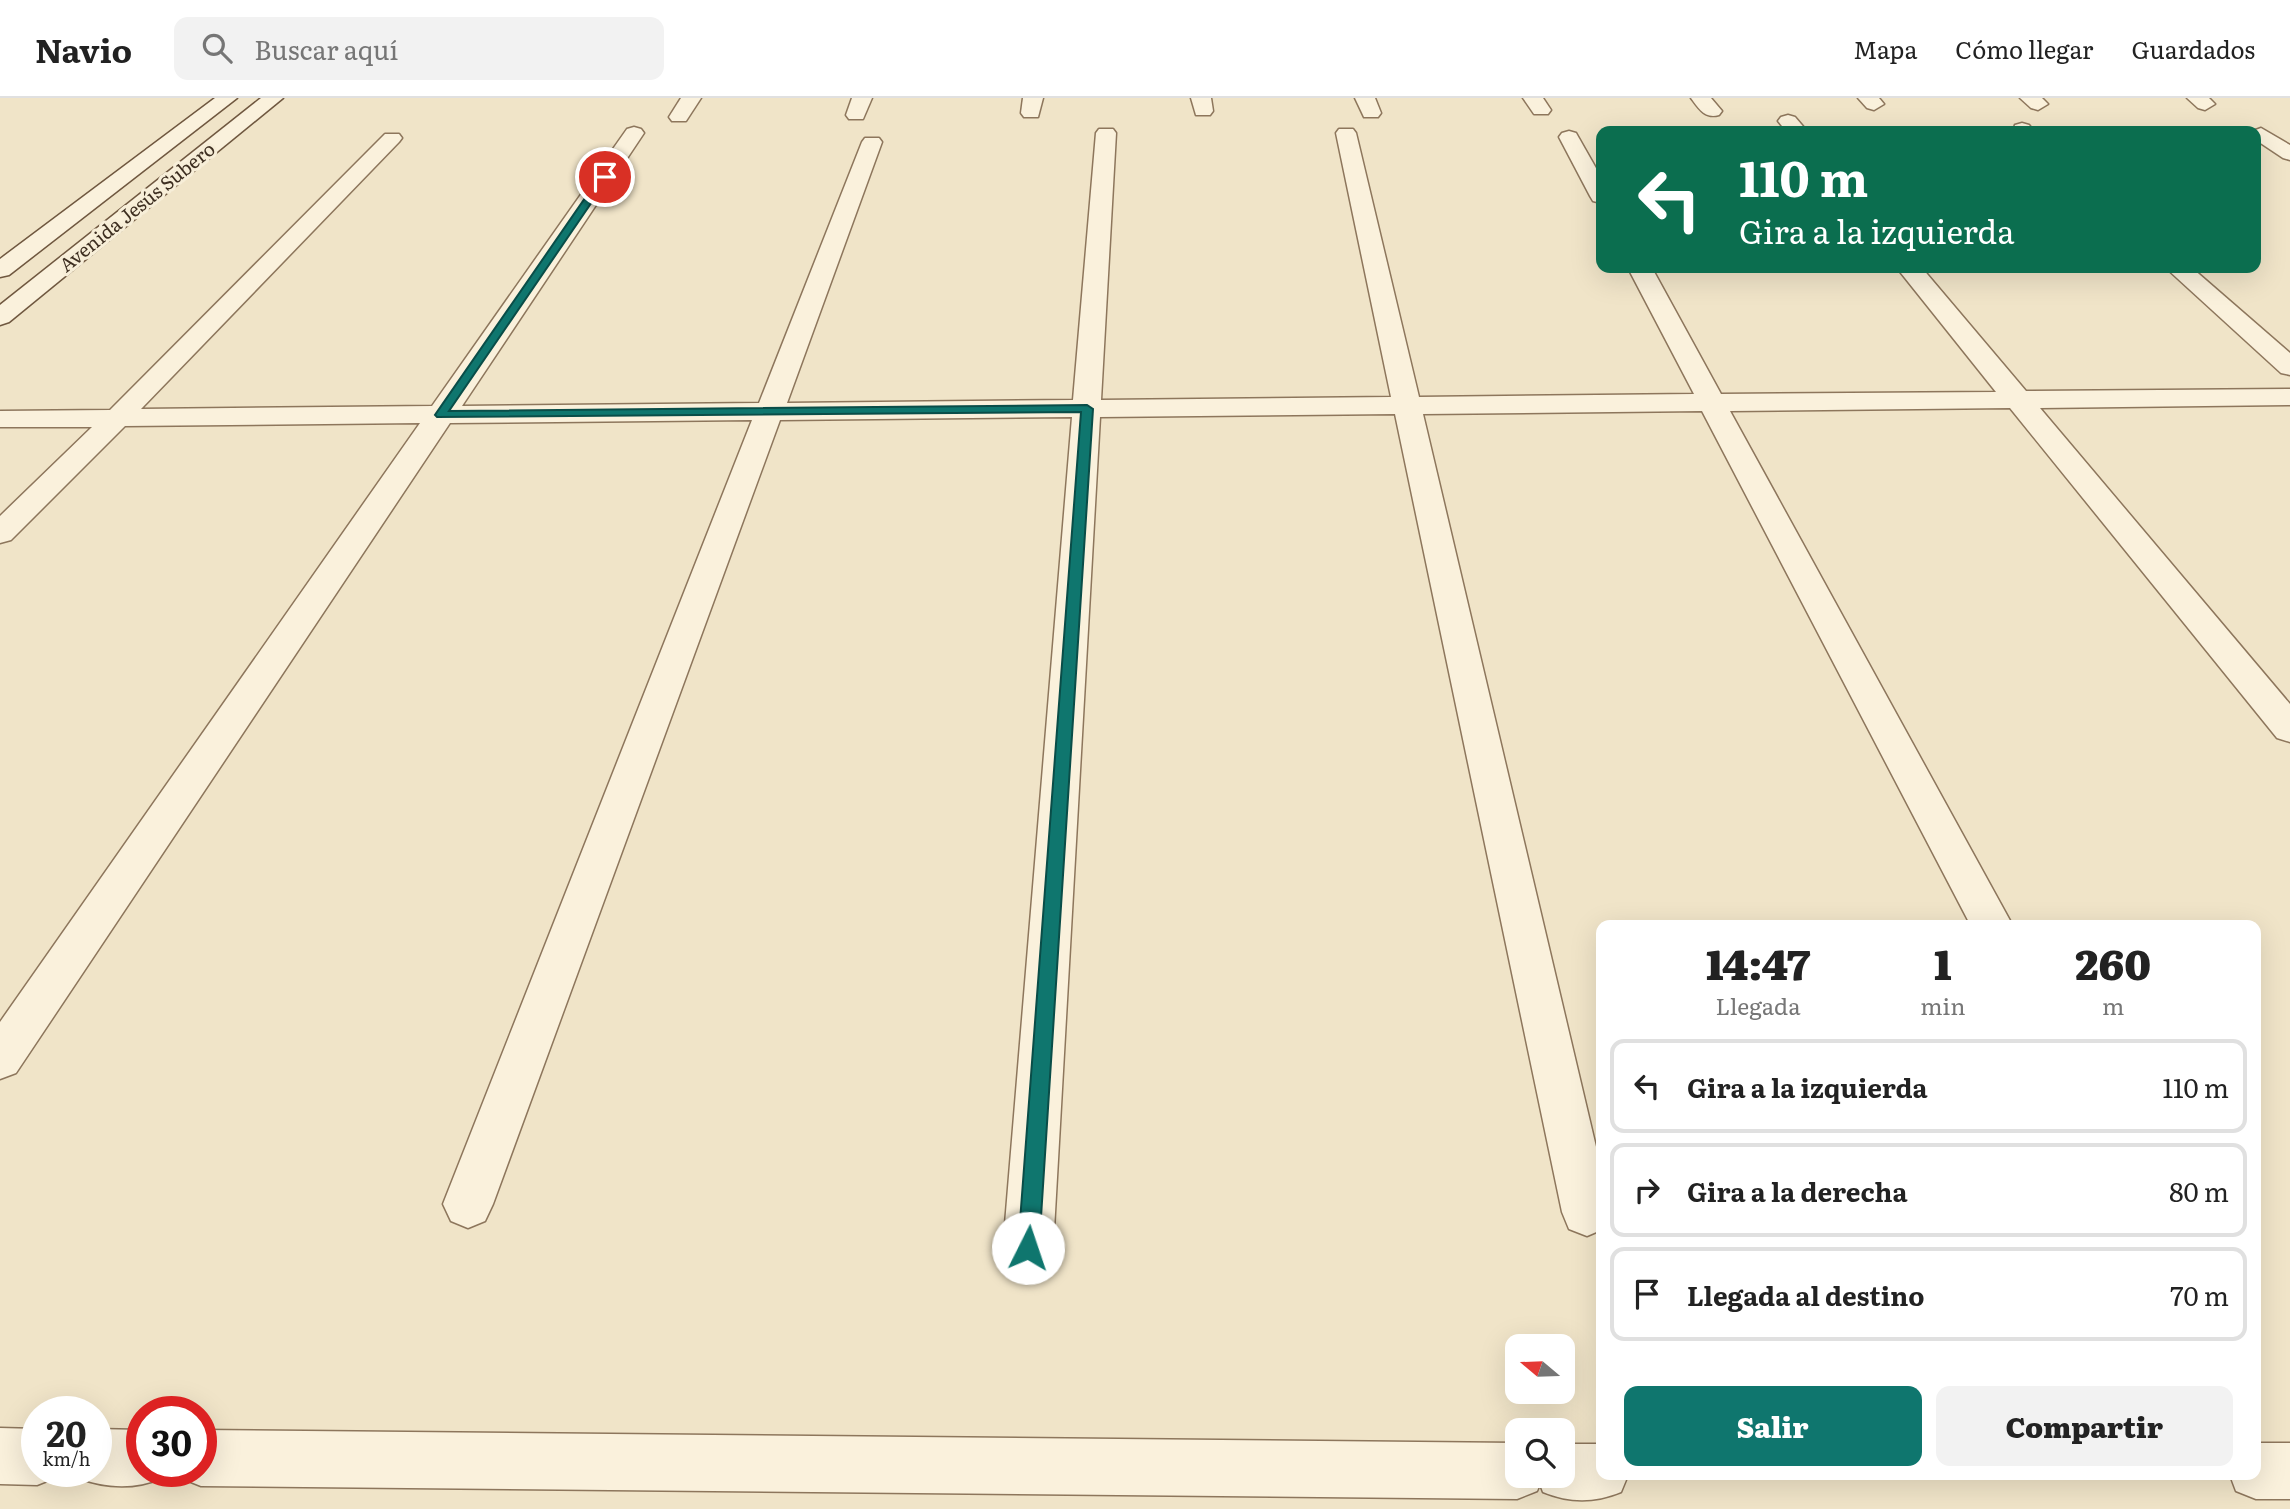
<!DOCTYPE html>
<html lang="es">
<head>
<meta charset="utf-8">
<style>
  :root { --surface:#fff; --page:#f2f2f2; --text:#222; --muted:#767676; --line:#e0e0e0; --accent:#0f766e }
  body { margin:0; font-family:Literata,serif; background:var(--page); color:var(--text); height:100vh; display:flex; flex-direction:column; font-size:26px; white-space:nowrap }
  * { box-sizing:border-box; margin:0 }
  p { font-size:23px; color:var(--muted) }
  .icon { flex:none; width:38px; height:38px; fill:none; stroke:currentColor; stroke-width:2; stroke-linecap:round; stroke-linejoin:round }
  .map { position:relative; flex:1; overflow:hidden }
  .side { position:absolute; left:1596px; top:822px; width:665px; height:560px; display:flex; flex-direction:column; background:var(--surface); border-radius:14px; box-shadow:0 7px 28px #0002 }
  .side>* { flex:none }
  .hud { position:absolute; left:1596px; top:28px; width:665px; height:147px; border-radius:14px; box-shadow:0 7px 28px #0002; background:#0b6e4f; color:#fff; overflow:hidden }
  .needle { width:46px; rotate:289deg }
  .buttons { position:absolute; left:1505px; top:1236px; display:grid; gap:14px }
  .buttons a { display:grid; place-items:center; width:70px; height:70px; border-radius:14px; background:var(--surface); box-shadow:0 7px 28px #0002; font-size:35px }
  .speed { position:absolute; left:21px; top:1298px; display:flex; gap:14px; font-size:35px; font-weight:700; text-align:center }
  .speed>* { display:grid; place-content:center; width:91px; height:91px; border-radius:50%; background:var(--surface); box-shadow:0 7px 28px #0002; line-height:1 }
  .speed small { font-size:18px; font-weight:400 }
  .speed .limit { border:10px solid #d22; background:#fff; color:#111 }
  .pin { position:absolute; display:grid; place-items:center; width:60px; height:60px; color:#fff; margin:-30px; border:4px solid #fff; border-radius:50%; box-shadow:0 2px 7px #0007 }
  .me { position:absolute; width:77px; margin:-38px; rotate:4deg; stroke-linejoin:round; filter:drop-shadow(0 0 5px #0008) }
  .turn { display:flex; align-items:center; gap:24px; height:147px; padding:0 28px; font-size:32px }
  .turn .icon { width:91px; height:91px; stroke-width:2.5 }
  .turn b { display:block; font-size:49px; line-height:60px }
  .eta { display:flex; justify-content:space-evenly; align-items:center; height:119px; text-align:center }
  .eta b { font-size:42px; font-weight:800; line-height:49px }
  .action { display:flex; gap:14px; margin-top:auto; padding:14px 28px }
  .action a { flex:1; height:80px; border-radius:14px; background:var(--accent); color:#fff; font-size:28px; font-weight:800; line-height:80px; text-align:center }
  .action a+a { background:var(--page); color:var(--text) }
  ul { padding:0; list-style:none }
  li { display:flex; align-items:center; gap:21px; height:94px; margin:0 14px 10px; padding:0 14px; border:4px solid var(--line); border-radius:14px }
  li div { flex:1 }
  li b { display:block; font-size:26px }
  li em { font-style:normal }
  header { display:flex; align-items:center; gap:42px; box-sizing:border-box; height:98px; padding:0 35px; background:var(--surface); border-bottom:2px solid var(--line) }
  header strong { font-size:33px }
  nav { display:flex; gap:38px; margin-inline-start:auto; font-size:24px }
  .search { width:490px; height:63px; background:var(--page); display:flex; align-items:center; gap:18px; box-sizing:border-box; padding:0 24px; border-radius:14px; color:var(--muted); font-size:26px }
  .map>svg:first-child { display:block }
</style>
</head>
<body>
<header>
<strong>Navio</strong>
<div class="search"><svg class="icon" aria-label="search" viewBox="0 0 24 24"><circle cx="10" cy="10" r="6"/><path d="M15 15l6 6"/></svg>Buscar aquí</div>
<nav><a>Mapa</a><a>Cómo llegar</a><a>Guardados</a></nav>
</header>
<div class="map">
<svg width="2290" height="1411" viewBox="0 0 2290 1411">
  <rect width="100%" height="100%" fill="#f0e4c8"/>
  <g fill="none" stroke-linecap="round" stroke-linejoin="round">
    <defs>
      <g id="street">
        <path d="M 681,0 L 701,0 L 686,23 L 672,23 L 669,19 Z"/>
        <path d="M 852,0 L 872,0 L 863,21 L 849,21 L 846,17 Z"/>
        <path d="M 1023,0 L 1043,0 L 1038,19 L 1024,19 L 1021,15 Z"/>
        <path d="M 1191,0 L 1211,0 L 1213,13 L 1210,17 L 1196,17 Z"/>
        <path d="M 1355,0 L 1375,0 L 1381,15 L 1378,19 L 1364,19 Z"/>
        <path d="M 1523,0 L 1543,0 L 1551,12 L 1548,16 L 1534,16 Z"/>
        <path d="M 1691,0 L 1711,0 L 1722,13 L 1719,17 C 1705,21 1699,11 1691,0 Z"/>
        <path d="M 1858,0 L 1879,0 L 1884,6 L 1874,12 L 1867,10 Z"/>
        <path d="M 2020,0 L 2042,0 L 2048,6 L 2038,12 L 2031,10 Z"/>
        <path d="M 2187,0 L 2209,0 L 2215,6 L 2205,12 L 2198,10 Z"/>
        <path d="M 1788,17 L 1795,19 L 1807,33 L 1786,33 L 1778,23 L 1781,19 Z"/>
        <path d="M 2022,25 L 2029,27 L 2034,33 L 2013,33 L 2015,27 Z"/>
        <path d="M 634,29 L 641,31 L 644,35 L 462,308 L 759,305 L 862,44 L 865,40 L 879,40 L 882,44 L 787,305 L 1073,302 L 1096,35 L 1099,31 L 1113,31 L 1116,35 L 1101,302 L 1391,299 L 1336,35 L 1339,31 L 1353,31 L 1356,35 L 1419,299 L 1694,296 L 1628,170 L 1652,170 L 1721,296 L 1996,294 L 1897,170 L 1922,170 L 2026,293 L 2290,291 L 2290,307 L 2040,310 L 2290,606 L 2290,644 L 2277,640 L 2010,310 L 1730,313 L 2013,828 L 1971,828 L 1702,313 L 1423,316 L 1601,1070 L 1601,1132 L 1587,1138 L 1569,1131 L 1562,1114 L 1395,316 L 1100,319 L 1053,1150 L 1046,1168 L 1028,1175 L 1010,1168 L 1003,1150 L 1072,319 L 780,322 L 493,1106 L 485,1123 L 468,1130 L 451,1123 L 443,1106 L 752,322 L 450,325 L 16,975 L 0,981 L 0,924 L 420,325 L 125,328 L 11,442 L 0,445 L 0,418 L 92,329 L 0,329 L 0,313 L 110,312 L 385,36 L 399,36 L 402,40 L 399,44 L 141,311 L 432,308 L 627,31 Z"/>
        <path d="M 2261,30 L 2290,47 L 2290,62 L 2283,60 L 2256,42 L 2256,33 L 2253,33 Z"/>
        <path d="M 1569,33 L 1576,35 L 1601,79 L 1601,105 L 1593,103 L 1590,98 L 1559,39 L 1562,35 Z"/>
        <path d="M 2166,170 L 2192,170 L 2290,255 L 2290,277 L 2281,275 Z"/>
        <path d="M 0,1330 L 37,1331 L 37,1374 L 59,1374 L 57,1379 L 37,1387 L 0,1386 Z"/>
        <path d="M 96,1331 L 142,1332 L 142,1374 L 164,1374 L 162,1380 C 134,1392 104,1390 76,1379 L 74,1374 L 96,1374 Z"/>
        <path d="M 201,1332 L 1517,1345 L 1517,1377 L 1563,1377 L 1563,1346 L 1601,1346 L 1601,1377 L 1628,1377 L 1621,1394 C 1594,1405 1570,1405 1543,1394 L 1540,1386 L 1537,1393 L 1517,1401 L 201,1388 L 181,1380 L 179,1374 L 201,1374 Z"/>
        <path d="M 2256,1345 L 2290,1345 L 2290,1401 L 2256,1401 L 2236,1393 L 2230,1377 L 2256,1377 Z"/>
      </g>
      <g id="secondary">
        <path d="M 215,0 L 237,0 L 9,177 L 0,179 L 0,161 Z"/>
        <path d="M 261,0 L 283,0 L 9,224 L 0,227 L 0,207 Z"/>
      </g>
    </defs>
    <use href="#street" stroke="#8d765c" stroke-width="3"/>
    <use href="#secondary" stroke="#6f573f" stroke-width="3"/>
    <use href="#street" fill="#faf1dc" fill-rule="evenodd"/>
    <use href="#secondary" fill="#faf1dc" fill-rule="evenodd"/>
  </g>
  <path fill="#0f766e" stroke="#0a4d48" stroke-width="2" d="M 605,76 L 609,79 L 449,313 L 1087,307 L 1093,311 L 1039,1150 L 1036,1157 L 1028,1160 L 1021,1157 L 1018,1150 L 1081,314 L 437,319 L 435,317 L 601,77 Z"/>
  <g text-anchor="middle" stroke-width="6" stroke-linejoin="round" paint-order="stroke">
    <g font-size="19" fill="#3d2e20" stroke="#f7eed8">
      <text transform="translate(137 109) rotate(-39)" y="7">Avenida Jesús Subero</text>
    </g>
  </g>
</svg>
<div class="buttons">
<a><svg class="needle" viewBox="-14 -14 28 28"><path d="M0-13l5 13h-10z" fill="#e53935"/><path d="M0 13l5-13h-10z" fill="#767676"/></svg></a>
<a><svg class="icon" aria-label="search" viewBox="0 0 24 24"><circle cx="10" cy="10" r="6"/><path d="M15 15l6 6"/></svg></a>
</div>
<div class="speed"><div>20<small>km/h</small></div><div class="limit">30</div></div>
<div class="pin" style="left:605px;top:79px;background:#d93025"><svg class="icon" aria-label="arrive" viewBox="0 0 24 24"><path d="M6 21V4h12l-3 4 3 4H6"/></svg></div>
<svg class="me" style="left:1028px;top:1150px" viewBox="-20 -20 40 40"><circle r="19" fill="#fff"/><path d="M0-13L10 11 0 6-10 11z" fill="#0f766e"/></svg>
<div class="hud">
<div class="turn"><svg class="icon" aria-label="left" viewBox="0 0 24 24"><path d="M17 20v-9H6M10 6l-5 5 5 5"/></svg><div><b>110 m</b>Gira a la izquierda</div></div>
</div>
<section class="side">
<div class="eta">
<div><b>14:47</b><p>Llegada</p></div>
<div><b>1</b><p>min</p></div>
<div><b>260</b><p>m</p></div>
</div>
<ul>
<li><svg class="icon" aria-label="left" viewBox="0 0 24 24"><path d="M17 20v-9H6M10 6l-5 5 5 5"/></svg><div><b>Gira a la izquierda</b></div><em>110 m</em></li>
<li><svg class="icon" aria-label="right" viewBox="0 0 24 24"><path d="M7 20v-9h11M14 6l5 5-5 5"/></svg><div><b>Gira a la derecha</b></div><em>80 m</em></li>
<li><svg class="icon" aria-label="arrive" viewBox="0 0 24 24"><path d="M6 21V4h12l-3 4 3 4H6"/></svg><div><b>Llegada al destino</b></div><em>70 m</em></li>
</ul>
<div class="action"><a>Salir</a><a>Compartir</a></div>
</section>
</div>
</body>
</html>
